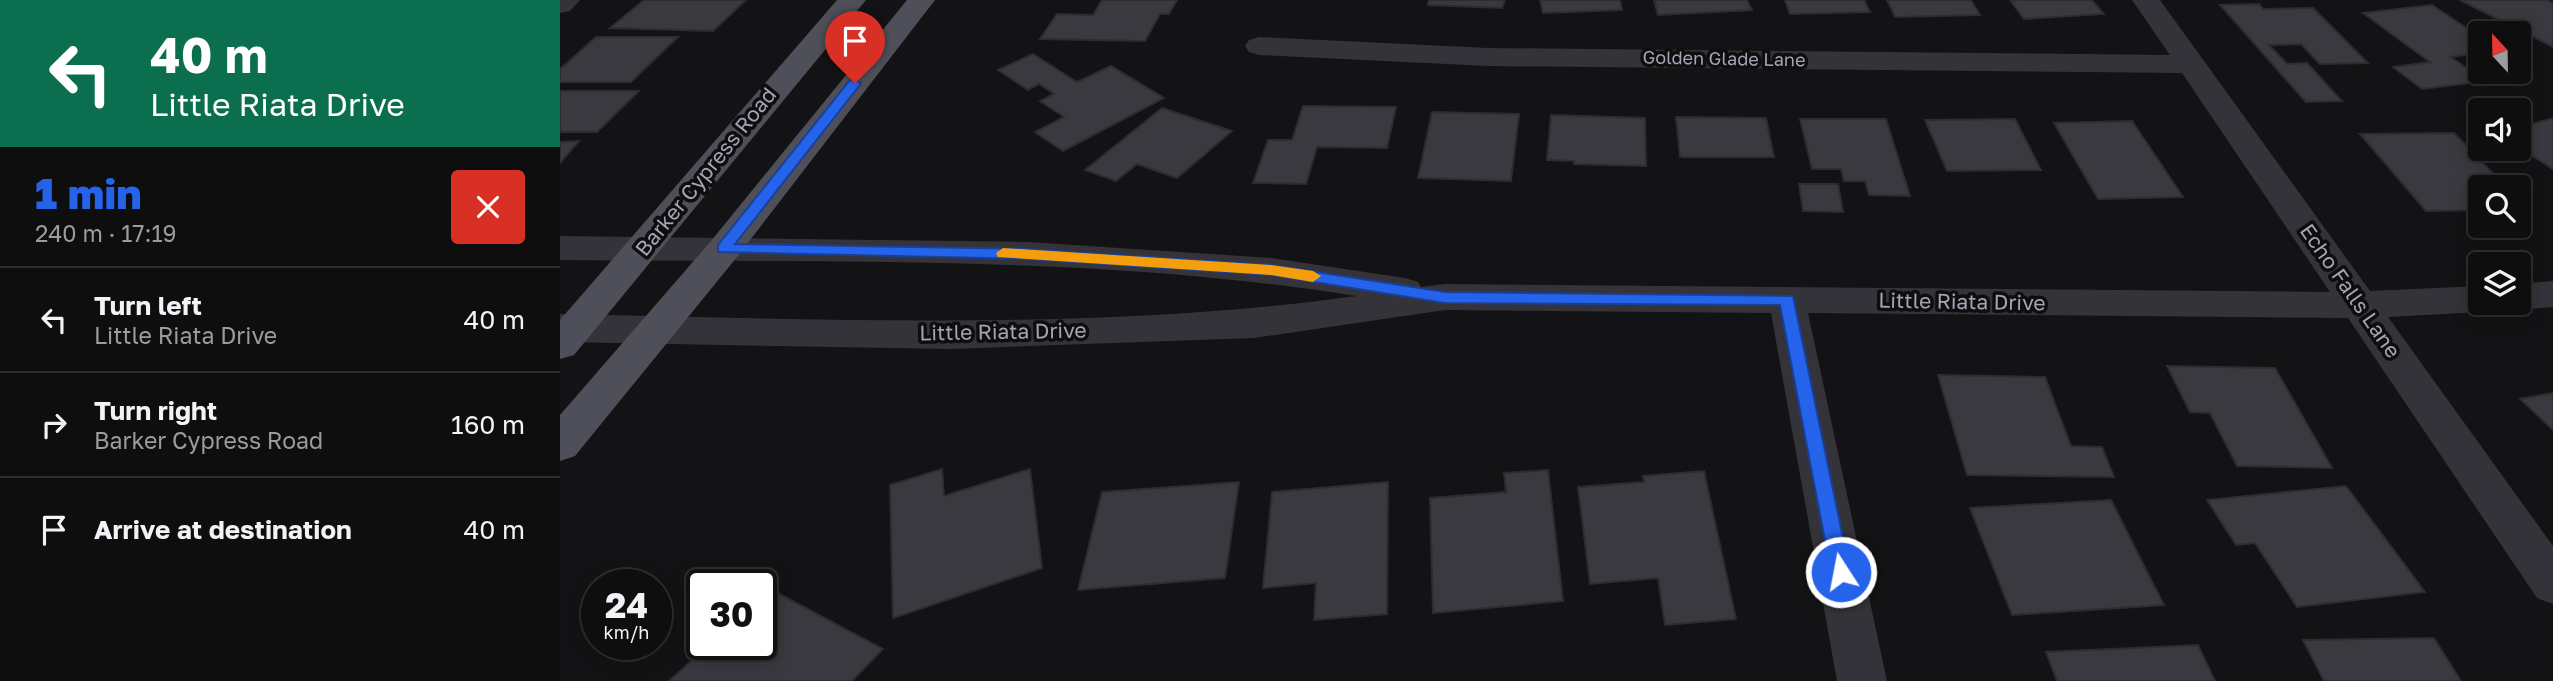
<!DOCTYPE html>
<html lang="en">
<head>
<meta charset="utf-8">
<style>
  :root { --surface:#0e0e0f; --page:#1c1c1d; --text:#f1f3f6; --muted:#9b9c9e; --line:#2e2e2f; --accent:#2563eb }
  body { margin:0; font-family:"Golos Text",sans-serif; background:var(--page); color:var(--text); height:100vh; display:flex; flex-direction:column; font-size:26px; white-space:nowrap }
  * { box-sizing:border-box; margin:0 }
  p { font-size:23px; color:var(--muted) }
  .icon { flex:none; width:38px; height:38px; fill:none; stroke:currentColor; stroke-width:2; stroke-linecap:round; stroke-linejoin:round }
  .map { position:relative; flex:1; overflow:hidden }
  .panel { display:flex; flex-direction:column; background:var(--surface); width:560px }
  .panel>* { flex:none }
  .top-card { background:#0b6e4f; color:#fff; overflow:hidden }
  .needle { width:46px; rotate:338deg }
  .buttons { position:absolute; left:1908px; top:21px; display:grid; gap:14px }
  .buttons a { display:grid; place-items:center; width:63px; height:63px; border-radius:7px; background:var(--surface); box-shadow:0 4px 18px #0003,0 0 0 2px var(--line); font-size:35px }
  .speed { position:absolute; left:21px; top:569px; display:flex; gap:14px; font-size:35px; font-weight:700; text-align:center }
  .speed>* { display:grid; place-content:center; width:91px; height:91px; border-radius:50%; background:var(--surface); box-shadow:0 4px 18px #0003,0 0 0 2px var(--line); line-height:1 }
  .speed small { font-size:18px; font-weight:400 }
  .speed .limit { border:4px solid #111; border-radius:10px; background:#fff; color:#111 }
  .pin { position:absolute; display:grid; place-items:center; width:60px; height:60px; color:#fff; margin:-72px -30px; border-radius:50% 50% 50% 0; rotate:-45deg; box-shadow:0 0 7px #0007 }
  .pin .icon { rotate:45deg }
  .me { position:absolute; width:77px; margin:-38px; rotate:349deg; stroke-linejoin:round; filter:drop-shadow(0 0 5px #0008) }
  .turn { display:flex; align-items:center; gap:24px; height:147px; padding:0 35px; font-size:32px }
  .turn .icon { width:91px; height:91px; stroke-width:2.5 }
  .turn b { display:block; font-size:49px; line-height:60px }
  .round { display:grid; place-items:center; flex:none; width:74px; height:74px; border-radius:7px; background:var(--page) }
  .head { display:flex; align-items:center; justify-content:space-between; height:119px; padding:0 35px }
  h1 { font-size:42px; font-weight:800; line-height:52px; color:var(--accent) }
  ul { padding:0; list-style:none }
  li { display:flex; align-items:center; gap:21px; height:105px; padding:0 35px; border-top:2px solid var(--line) }
  li div { flex:1 }
  li b { display:block; font-size:26px }
  li em { font-style:normal }
  main { display:flex; flex:1; min-height:0 }
  .map>svg:first-child { display:block }
</style>
</head>
<body>
<main>
<section class="panel">
<div class="top-card">
<div class="turn"><svg class="icon" aria-label="left" viewBox="0 0 24 24"><path d="M17 20v-9H6M10 6l-5 5 5 5"/></svg><div><b>40 m</b>Little Riata Drive</div></div>
</div>
<div class="head"><div><h1>1 min</h1><p>240 m · 17:19</p></div><a class="round" style="background:#d93025;color:#fff"><svg class="icon" aria-label="close" viewBox="0 0 24 24"><path d="M6 6l12 12M18 6L6 18"/></svg></a></div>
<ul>
<li><svg class="icon" aria-label="left" viewBox="0 0 24 24"><path d="M17 20v-9H6M10 6l-5 5 5 5"/></svg><div><b>Turn left</b><p>Little Riata Drive</p></div><em>40 m</em></li>
<li><svg class="icon" aria-label="right" viewBox="0 0 24 24"><path d="M7 20v-9h11M14 6l5 5-5 5"/></svg><div><b>Turn right</b><p>Barker Cypress Road</p></div><em>160 m</em></li>
<li><svg class="icon" aria-label="arrive" viewBox="0 0 24 24"><path d="M6 21V4h12l-3 4 3 4H6"/></svg><div><b>Arrive at destination</b></div><em>40 m</em></li>
</ul>
</section>
<div class="map">
<svg width="1993" height="681" viewBox="0 0 1993 681">
  <rect width="100%" height="100%" fill="#131214"/>
  <g fill="#3a393f" stroke="#2d2c30" stroke-width="2">
    <path d="M 84,0 L 186,0 L 153,31 L 50,28 Z"/>
    <path d="M 542,0 L 617,0 L 609,14 L 600,14 L 585,41 L 480,39 L 497,14 L 533,15 Z"/>
    <path d="M 869,0 L 945,0 L 942,8 L 868,5 Z"/>
    <path d="M 980,0 L 1060,0 L 1062,10 L 983,13 Z"/>
    <path d="M 1094,0 L 1187,0 L 1192,10 L 1098,15 Z"/>
    <path d="M 1225,0 L 1304,0 L 1310,12 L 1230,14 Z"/>
    <path d="M 1327,0 L 1411,0 L 1420,15 L 1335,17 Z"/>
    <path d="M 1450,0 L 1532,0 L 1544,14 L 1464,19 Z"/>
    <path d="M 1900,0 L 1987,0 L 1993,3 L 1993,47 Z"/>
    <path d="M 1699,4 L 1703,9 L 1753,8 L 1808,63 L 1760,64 L 1741,44 L 1709,45 L 1727,64 L 1747,63 L 1782,101 L 1746,102 L 1660,5 Z"/>
    <path d="M 1872,5 L 1920,37 L 1920,53 L 1891,57 L 1925,81 L 1862,89 L 1833,67 L 1870,62 L 1803,13 Z"/>
    <path d="M 36,37 L 118,37 L 71,82 L 0,82 L 0,69 Z"/>
    <path d="M 473,54 L 517,82 L 551,66 L 604,98 L 503,151 L 475,132 L 504,117 L 480,101 L 494,94 L 479,84 L 468,90 L 438,70 Z"/>
    <path d="M 0,91 L 79,91 L 37,132 L 0,132 Z"/>
    <path d="M 743,106 L 836,107 L 827,148 L 757,147 L 746,184 L 693,183 L 708,140 L 732,140 Z"/>
    <path d="M 602,108 L 672,131 L 617,178 L 577,164 L 556,181 L 525,170 Z"/>
    <path d="M 872,112 L 959,114 L 951,181 L 858,178 Z"/>
    <path d="M 991,115 L 1085,118 L 1086,166 L 1014,164 L 1014,161 L 987,160 Z"/>
    <path d="M 1116,117 L 1206,118 L 1214,157 L 1120,157 Z"/>
    <path d="M 1993,118 L 1993,169 L 1958,147 L 1958,128 Z"/>
    <path d="M 1240,119 L 1326,119 L 1350,196 L 1309,195 L 1305,181 L 1284,181 L 1281,169 L 1252,169 Z"/>
    <path d="M 1455,119 L 1481,170 L 1387,171 L 1365,120 Z"/>
    <path d="M 1572,121 L 1623,197 L 1538,199 L 1494,123 Z"/>
    <path d="M 1894,133 L 1946,187 L 1920,187 L 1920,210 L 1866,211 L 1800,134 Z"/>
    <path d="M 19,141 L 0,163 L 0,142 Z"/>
    <path d="M 1239,184 L 1278,184 L 1283,212 L 1243,211 Z"/>
    <path d="M 1607,366 L 1715,368 L 1772,468 L 1677,466 L 1650,413 L 1630,412 Z"/>
    <path d="M 1378,375 L 1485,377 L 1511,446 L 1542,447 L 1554,477 L 1407,475 Z"/>
    <path d="M 1993,393 L 1993,430 L 1960,399 Z"/>
    <path d="M 382,469 L 384,496 L 470,469 L 482,568 L 333,618 L 330,485 Z"/>
    <path d="M 988,470 L 1003,601 L 873,613 L 870,498 L 946,492 L 944,473 Z"/>
    <path d="M 1144,471 L 1176,619 L 1105,625 L 1098,578 L 1030,584 L 1018,487 L 1084,482 L 1083,476 Z"/>
    <path d="M 679,482 L 665,578 L 518,590 L 542,492 Z"/>
    <path d="M 828,482 L 827,614 L 754,620 L 756,583 L 703,588 L 712,492 Z"/>
    <path d="M 1786,486 L 1865,592 L 1737,607 L 1695,543 L 1676,545 L 1647,500 Z"/>
    <path d="M 1551,500 L 1604,605 L 1452,615 L 1410,508 Z"/>
    <path d="M 210,589 L 323,649 L 292,681 L 109,681 L 150,644 L 201,644 L 201,597 Z"/>
    <path d="M 1874,638 L 1901,681 L 1764,681 L 1743,640 Z"/>
    <path d="M 1638,645 L 1655,681 L 1497,681 L 1486,652 Z"/>
  </g>
  <g fill="none" stroke-linecap="round" stroke-linejoin="round">
    <g fill="#343339" fill-rule="evenodd">
      <path d="M 0,0 L 20,0 L 10,11 L 0,13 Z"/>
      <path d="M 1572,0 L 1600,0 L 1810,291 L 1920,286 L 1920,303 L 1936,303 L 1933,308 L 1920,312 L 1828,317 L 1993,546 L 1993,604 L 1977,598 L 1788,318 L 1248,313 L 1327,681 L 1277,681 L 1211,313 L 885,310 L 694,338 L 390,349 L 0,342 L 0,314 C 265,319 533,332 797,296 C 534,254 265,263 0,260 L 0,236 L 468,242 L 711,258 L 845,278 L 858,282 L 861,287 L 885,284 L 1770,292 L 1622,73 L 928,66 L 699,55 L 689,52 L 685,46 L 689,40 L 699,37 L 928,48 L 1610,55 Z"/>
      <path d="M 1993,281 L 1993,307 L 1958,310 L 1943,303 L 1958,303 L 1958,284 Z"/>
    </g>
    <g fill="#4f4f59" fill-rule="evenodd">
      <path d="M 277,0 L 306,0 L 14,355 L 0,359 L 0,320 Z"/>
      <path d="M 347,0 L 375,0 L 177,257 L 15,456 L 0,461 L 0,415 L 151,241 Z"/>
    </g>
  </g>
  <path fill="#2563eb" stroke="#184099" stroke-width="2" d="M 295,79 L 301,83 L 299,86 L 175,244 L 468,249 L 711,265 L 885,292 L 1233,296 L 1290,572 L 1288,578 L 1281,580 L 1274,578 L 1271,572 L 1220,305 L 885,303 L 711,275 L 468,259 L 158,252 L 158,245 L 290,80 Z"/>
  <path fill="#f59e0b" d="M 443,248 L 711,265 L 753,271 L 761,276 L 753,282 L 711,275 L 438,257 L 436,253 Z"/>
  <g text-anchor="middle" stroke-width="7" stroke-linejoin="round" paint-order="stroke">
    <g font-size="18" fill="#a3a5b6" stroke="#0e0e0f">
      <text transform="translate(1164 59) rotate(1)" y="6">Golden Glade Lane</text>
    </g>
    <g font-size="21" fill="#a3a5b6" stroke="#0e0e0f">
      <text transform="translate(146 172) rotate(-51)" y="7">Barker Cypress Road</text>
      <text transform="translate(1790 291) rotate(55)" y="7">Echo Falls Lane</text>
      <text transform="translate(1402 302) rotate(1)" y="7">Little Riata Drive</text>
      <text transform="translate(443 332) rotate(-1)" y="7">Little Riata Drive</text>
    </g>
  </g>
</svg>
<div class="buttons">
<a><svg class="needle" viewBox="-14 -14 28 28"><path d="M0-13l5 13h-10z" fill="#e53935"/><path d="M0 13l5-13h-10z" fill="#9b9c9e"/></svg></a>
<a><svg class="icon" aria-label="sound" viewBox="0 0 24 24"><path d="M4 9h4l5-4v14l-5-4H4zM17 9q2 3 0 6"/></svg></a>
<a><svg class="icon" aria-label="search" viewBox="0 0 24 24"><circle cx="10" cy="10" r="6"/><path d="M15 15l6 6"/></svg></a>
<a><svg class="icon" aria-label="layers" viewBox="0 0 24 24"><path d="M12 4l9 5-9 5-9-5zM3 14l9 5 9-5"/></svg></a>
</div>
<div class="speed"><div>24<small>km/h</small></div><div class="limit">30</div></div>
<div class="pin" style="left:295px;top:83px;background:#d93025"><svg class="icon" aria-label="arrive" viewBox="0 0 24 24"><path d="M6 21V4h12l-3 4 3 4H6"/></svg></div>
<svg class="me" style="left:1281px;top:572px" viewBox="-20 -20 40 40"><circle r="17" fill="#2563eb" stroke="#fff" stroke-width="3"/><path d="M0-11L8 9 0 5-8 9z" fill="#fff"/></svg>
</div>
</main>
</body>
</html>
